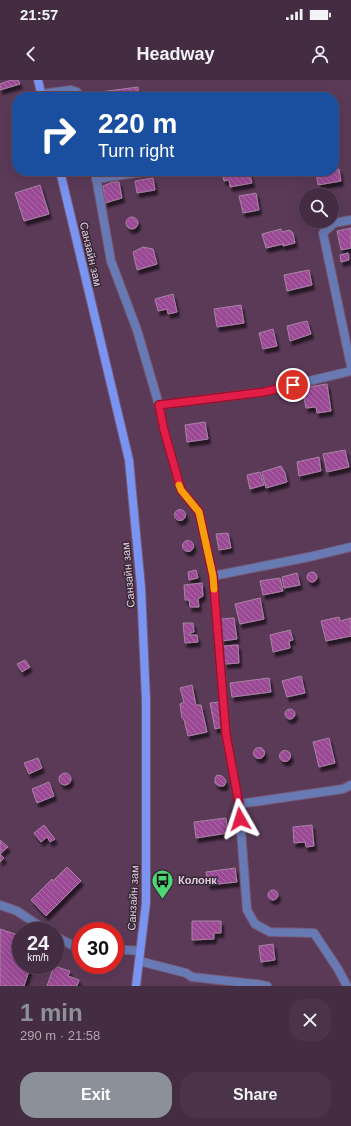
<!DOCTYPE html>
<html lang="en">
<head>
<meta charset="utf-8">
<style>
  :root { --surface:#442c42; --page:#4b3449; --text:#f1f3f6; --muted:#afa7b2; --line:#5c485b; --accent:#8c9099 }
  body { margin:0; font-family:Helvetica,sans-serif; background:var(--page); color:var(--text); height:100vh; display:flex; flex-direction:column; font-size:15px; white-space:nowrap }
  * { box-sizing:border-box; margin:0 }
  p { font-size:13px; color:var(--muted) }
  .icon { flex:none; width:22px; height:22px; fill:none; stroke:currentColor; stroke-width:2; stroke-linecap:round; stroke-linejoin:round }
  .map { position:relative; height:906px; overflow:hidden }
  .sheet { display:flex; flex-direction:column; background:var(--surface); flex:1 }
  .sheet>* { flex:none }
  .guide { position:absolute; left:12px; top:12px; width:327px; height:84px; border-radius:16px; box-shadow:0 4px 16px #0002,0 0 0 1px var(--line); background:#1a4fa0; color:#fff; overflow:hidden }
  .fabs { position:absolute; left:299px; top:108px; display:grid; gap:8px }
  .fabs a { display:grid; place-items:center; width:40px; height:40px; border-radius:50%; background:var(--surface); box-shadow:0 4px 16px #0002,0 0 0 1px var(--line); font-size:20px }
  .speed { position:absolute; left:12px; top:842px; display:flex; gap:8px; font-size:20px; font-weight:700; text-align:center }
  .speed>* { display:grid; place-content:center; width:52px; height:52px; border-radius:50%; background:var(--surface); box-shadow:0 4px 16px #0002,0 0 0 1px var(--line); line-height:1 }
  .speed small { font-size:10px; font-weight:400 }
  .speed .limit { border:6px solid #d22; background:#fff; color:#111 }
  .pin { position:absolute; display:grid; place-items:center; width:34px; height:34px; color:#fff; margin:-17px; border:2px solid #fff; border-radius:50%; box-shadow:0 1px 4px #0007 }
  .me { position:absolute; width:44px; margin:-22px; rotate:354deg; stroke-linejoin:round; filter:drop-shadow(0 0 3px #0008) }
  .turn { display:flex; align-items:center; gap:14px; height:84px; padding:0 20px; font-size:18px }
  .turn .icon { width:52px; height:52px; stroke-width:2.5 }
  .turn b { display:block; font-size:28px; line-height:34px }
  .round { display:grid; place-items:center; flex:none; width:42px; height:42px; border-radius:16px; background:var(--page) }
  .summary { display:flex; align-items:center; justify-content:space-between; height:68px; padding:0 20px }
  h1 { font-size:24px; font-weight:600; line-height:30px; color:var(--accent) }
  .button { display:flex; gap:8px; margin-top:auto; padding:8px 20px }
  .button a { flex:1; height:46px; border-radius:16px; background:var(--accent); color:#fff; font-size:16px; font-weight:600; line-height:46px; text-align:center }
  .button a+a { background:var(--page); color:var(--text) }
  .status { display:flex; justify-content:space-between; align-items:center; height:28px; padding:0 20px; background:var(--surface); direction:ltr }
  .status svg { height:11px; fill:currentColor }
  header { display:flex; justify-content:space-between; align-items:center; height:52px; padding:0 20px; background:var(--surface); font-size:18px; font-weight:600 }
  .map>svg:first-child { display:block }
</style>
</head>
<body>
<div class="status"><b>21:57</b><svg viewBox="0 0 49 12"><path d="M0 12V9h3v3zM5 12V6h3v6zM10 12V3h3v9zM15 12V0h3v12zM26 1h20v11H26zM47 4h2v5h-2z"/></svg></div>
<header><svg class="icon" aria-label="back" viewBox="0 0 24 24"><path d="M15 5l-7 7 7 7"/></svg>Headway<svg class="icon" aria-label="person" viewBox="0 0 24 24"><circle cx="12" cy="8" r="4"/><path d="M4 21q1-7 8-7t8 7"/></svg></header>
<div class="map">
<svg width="351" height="906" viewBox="0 0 351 906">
  <defs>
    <pattern id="building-back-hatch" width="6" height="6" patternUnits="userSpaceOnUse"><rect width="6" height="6" fill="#9b4a95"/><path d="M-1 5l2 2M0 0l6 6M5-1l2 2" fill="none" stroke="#ad6ba8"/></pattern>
    <filter id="shadow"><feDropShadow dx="2.5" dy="4.5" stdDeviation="1" flood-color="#0009"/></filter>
  </defs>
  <rect width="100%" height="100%" fill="#5b3a58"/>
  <g fill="url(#building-back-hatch)" stroke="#a883a4" filter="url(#shadow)">
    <path d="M 11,0 L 18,0 L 20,4 L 0,10 L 0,4 Z"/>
    <path d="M 138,7 L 139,17 L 101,17 L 100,12 Z"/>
    <path d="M 334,89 L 339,89 L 341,101 L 318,105 L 316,92 L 334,91 Z"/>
    <path d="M 227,91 L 249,91 L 252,103 L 230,107 L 229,100 L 224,101 L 223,96 L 228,95 Z"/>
    <path d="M 153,98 L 155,110 L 137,113 L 135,101 Z"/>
    <path d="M 113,102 L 119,102 L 122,118 L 105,123 L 103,106 Z"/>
    <path d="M 40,105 L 49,134 L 24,141 L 15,113 Z"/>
    <path d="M 256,113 L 259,130 L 243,133 L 239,116 Z"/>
    <circle cx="132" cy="143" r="6"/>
    <path d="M 351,148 L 351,168 L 341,170 L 337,151 Z"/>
    <path d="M 281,149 L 282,152 L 290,150 L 293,153 L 295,163 L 283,166 L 283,164 L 266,168 L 262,154 Z"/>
    <path d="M 143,167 L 153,169 L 157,184 L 137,190 L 133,172 Z"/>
    <path d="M 348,173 L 349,180 L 341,182 L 340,175 Z"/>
    <path d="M 309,190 L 312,205 L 287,211 L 284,195 Z"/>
    <path d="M 173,214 L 177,232 L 168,234 L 167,229 L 158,231 L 155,219 Z"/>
    <path d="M 241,225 L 244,243 L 217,247 L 214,229 Z"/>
    <path d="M 307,241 L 311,254 L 290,261 L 287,246 Z"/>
    <path d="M 273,249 L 277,266 L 263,269 L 259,253 Z"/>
    <path d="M 327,304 L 331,331 L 317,333 L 316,327 L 306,328 L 302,308 Z"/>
    <path d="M 205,342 L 208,359 L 187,362 L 185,345 Z"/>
    <path d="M 345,370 L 349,387 L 327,392 L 323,374 Z"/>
    <path d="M 319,377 L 321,391 L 299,396 L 297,382 Z"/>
    <path d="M 281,386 L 285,393 L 287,402 L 266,408 L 262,392 Z"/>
    <path d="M 260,392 L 264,405 L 250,409 L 247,395 Z"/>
    <circle cx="180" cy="435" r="5.5"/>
    <path d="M 228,453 L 231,468 L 219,470 L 216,454 Z"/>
    <circle cx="188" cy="466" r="5.5"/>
    <path d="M 196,490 L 198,498 L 189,500 L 188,492 Z"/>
    <circle cx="312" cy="497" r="5"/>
    <path d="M 297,493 L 300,505 L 284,508 L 282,497 Z"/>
    <path d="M 280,498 L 283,511 L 263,515 L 260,501 Z"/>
    <path d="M 202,503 L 203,516 L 198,519 L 199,527 L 190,527 L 189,520 L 185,520 L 184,505 Z"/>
    <path d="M 260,518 L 264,539 L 240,544 L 235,524 Z"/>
    <path d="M 339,537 L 340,541 L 351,538 L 351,556 L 326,561 L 321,541 Z"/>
    <path d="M 234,538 L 237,559 L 222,561 L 220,539 Z"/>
    <path d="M 183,543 L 193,543 L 194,552 L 190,553 L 190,555 L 197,555 L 198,562 L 185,563 Z"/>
    <path d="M 290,550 L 293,560 L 289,561 L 290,568 L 273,572 L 270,555 Z"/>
    <path d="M 238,565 L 239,583 L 225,584 L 223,566 Z"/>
    <path d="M 25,580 L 30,587 L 22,592 L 17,584 Z"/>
    <path d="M 301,596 L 305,613 L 287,617 L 282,601 Z"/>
    <path d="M 269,598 L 271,612 L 232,617 L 230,603 Z"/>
    <path d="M 192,605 L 196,625 L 201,625 L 207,652 L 188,656 L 184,640 L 182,638 L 180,624 L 184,622 L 180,608 Z"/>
    <path d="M 219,622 L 223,647 L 215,649 L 210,623 Z"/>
    <circle cx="290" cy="634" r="5"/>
    <path d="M 329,658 L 335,683 L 319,687 L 313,662 Z"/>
    <circle cx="259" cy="673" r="5.5"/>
    <circle cx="285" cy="676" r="5.5"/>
    <path d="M 38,678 L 42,688 L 29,694 L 24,683 Z"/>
    <circle cx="65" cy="699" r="6"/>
    <path d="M 217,695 L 222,696 L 225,699 L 226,702 L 224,706 L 219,706 L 215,703 L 215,698 Z"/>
    <path d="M 49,702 L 54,716 L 37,723 L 32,709 Z"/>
    <path d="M 226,738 L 228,753 L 196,758 L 194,742 Z"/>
    <path d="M 44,745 L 55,759 L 50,762 L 47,757 L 41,762 L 34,753 Z"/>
    <path d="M 312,745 L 314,766 L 306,767 L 305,762 L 294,763 L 293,747 Z"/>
    <path d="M 0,760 L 8,767 L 0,774 L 4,778 L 0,782 Z"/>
    <path d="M 67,787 L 81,801 L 46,836 L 31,820 L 52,799 L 53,801 Z"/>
    <path d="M 235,788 L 237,802 L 208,805 L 206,792 Z"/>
    <circle cx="273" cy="815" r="5"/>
    <path d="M 192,841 L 221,841 L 221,853 L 214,853 L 214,859 L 192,860 Z"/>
    <path d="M 0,849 L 21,856 L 21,885 L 31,885 L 24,906 L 0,906 Z"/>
    <path d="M 273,864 L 275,880 L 261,882 L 259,866 Z"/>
    <path d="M 54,886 L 70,891 L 68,896 L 79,900 L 77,906 L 47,906 Z"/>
  </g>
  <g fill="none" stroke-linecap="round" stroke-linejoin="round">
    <defs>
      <g id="street">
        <path d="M 41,14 L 71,10 L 77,12 L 79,17"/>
        <path d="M 95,91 L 111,181 L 137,250 L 159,325 L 164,350 L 181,410 L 199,432 L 213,496 L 226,654 L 239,724 L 247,830 L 255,844 L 270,852 L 314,853 L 338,889 L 347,906"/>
        <path d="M 96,99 L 148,91"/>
        <path d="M 351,140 L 334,143 L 323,153 L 351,286"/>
        <path d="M 159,325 L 263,312 L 351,291"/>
        <path d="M 213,496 L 309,477 L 351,467"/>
        <path d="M 239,724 L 343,709 L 351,705"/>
        <path d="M 0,825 L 17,831 L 47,851"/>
        <path d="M 55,856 L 81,870"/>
        <path d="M 115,869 L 140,871"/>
        <path d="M 139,881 L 186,893 L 192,897 L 256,904 L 267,906"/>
      </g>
      <g id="secondary">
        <path d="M 38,0 L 42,17"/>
        <path d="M 60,91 L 129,380 L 141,507 L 146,620 L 146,823 L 136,906"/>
      </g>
    </defs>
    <use href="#street" stroke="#765773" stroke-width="10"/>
    <use href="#secondary" stroke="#765773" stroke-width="10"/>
    <use href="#street" stroke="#687ab4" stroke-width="8"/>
    <use href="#secondary" stroke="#7994f1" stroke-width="8"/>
  </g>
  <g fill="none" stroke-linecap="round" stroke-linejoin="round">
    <defs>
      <path id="route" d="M 240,739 L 239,724 L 226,654 L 213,496 L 199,432 L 181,410 L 164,350 L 159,325 L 264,312 L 293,305"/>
    </defs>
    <use href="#route" stroke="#92132f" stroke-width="10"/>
    <use href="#route" stroke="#e11d48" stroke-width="7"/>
    <path stroke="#f59e0b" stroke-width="7" d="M 179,405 L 181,410 L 199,432 L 213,496 L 214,509"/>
  </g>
  <defs>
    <symbol id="bus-pin" viewBox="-11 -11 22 30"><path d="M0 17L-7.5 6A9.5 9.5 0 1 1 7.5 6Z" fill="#4cd676" stroke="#372835"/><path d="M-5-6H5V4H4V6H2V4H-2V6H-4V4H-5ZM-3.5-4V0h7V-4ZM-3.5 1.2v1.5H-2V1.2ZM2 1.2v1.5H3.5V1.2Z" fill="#111"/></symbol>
  </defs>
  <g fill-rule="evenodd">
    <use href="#bus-pin" x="150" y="788" width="25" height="34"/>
  </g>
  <g text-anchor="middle" stroke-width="3" stroke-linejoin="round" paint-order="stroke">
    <g font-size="11" fill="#e0ccde" stroke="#372835">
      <text transform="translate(91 174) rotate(77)" y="4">Санзайн зам</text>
      <text transform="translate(128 495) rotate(-95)" y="4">Санзайн зам</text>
      <text transform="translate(133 818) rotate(-87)" y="4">Санзайн зам</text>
    </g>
    <g font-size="11" font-weight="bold" fill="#e0ccde" stroke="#372835" text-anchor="start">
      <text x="178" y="804">Колонк</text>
    </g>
  </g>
</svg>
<div class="fabs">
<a><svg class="icon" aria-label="search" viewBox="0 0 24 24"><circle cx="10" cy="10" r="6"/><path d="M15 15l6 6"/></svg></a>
</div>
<div class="speed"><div>24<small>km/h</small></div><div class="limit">30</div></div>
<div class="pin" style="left:293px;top:305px;background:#d93025"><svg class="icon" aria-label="arrive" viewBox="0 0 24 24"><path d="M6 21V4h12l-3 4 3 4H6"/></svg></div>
<svg class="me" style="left:240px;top:739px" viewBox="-20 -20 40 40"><path d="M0-17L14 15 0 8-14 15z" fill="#e11d48" stroke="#fff" stroke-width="4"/></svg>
<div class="guide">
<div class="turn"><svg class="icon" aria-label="right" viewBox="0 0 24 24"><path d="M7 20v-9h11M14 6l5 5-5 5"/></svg><div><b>220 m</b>Turn right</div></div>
</div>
</div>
<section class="sheet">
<div class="summary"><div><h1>1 min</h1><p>290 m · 21:58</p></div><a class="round"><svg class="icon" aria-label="close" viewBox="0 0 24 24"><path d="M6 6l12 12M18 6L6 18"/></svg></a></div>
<div class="button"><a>Exit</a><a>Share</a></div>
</section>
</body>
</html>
